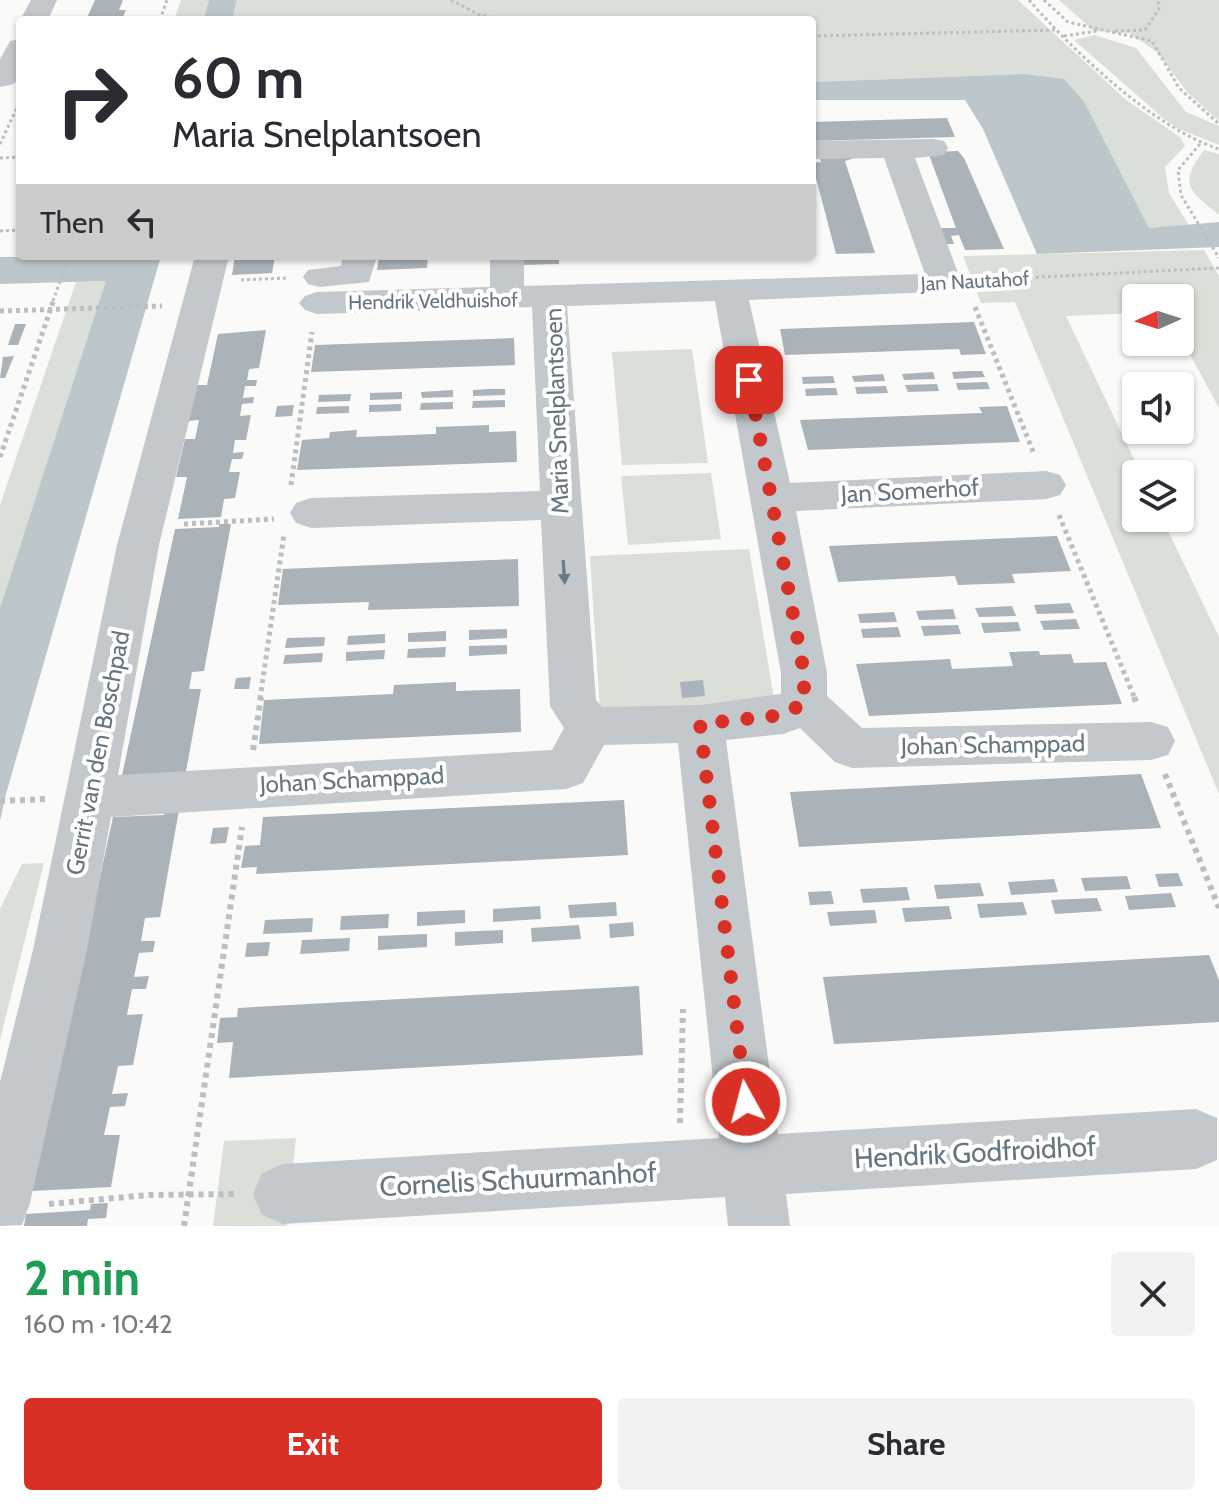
<!DOCTYPE html>
<html lang="en">
<head>
<meta charset="utf-8">
<style>
  :root { --surface:#fff; --page:#f2f2f3; --text:#2b2b33; --muted:#7c7c81; --accent:#d93025 }
  body { margin:0; font-family:Cabin,sans-serif; background:var(--page); color:var(--text); height:100vh; display:flex; flex-direction:column; font-size:30px; white-space:nowrap }
  * { box-sizing:border-box; margin:0 }
  p { font-size:26px; color:var(--muted) }
  .icon { flex:none; width:44px; height:44px; fill:none; stroke:currentColor; stroke-width:2; stroke-linecap:round; stroke-linejoin:round }
  .map { position:relative; height:1226px; overflow:hidden }
  .side { display:flex; flex-direction:column; background:var(--surface); flex:1 }
  .side>* { flex:none }
  .top-card { position:absolute; left:16px; top:16px; width:800px; height:244px; border-radius:8px; box-shadow:0 2px 6px #0004; background:#fff; color:var(--text); overflow:hidden }
  .needle { width:52px; rotate:267deg }
  .controls { position:absolute; left:1122px; top:284px; display:grid; gap:16px }
  .controls a { display:grid; place-items:center; width:72px; height:72px; border-radius:8px; background:var(--surface); box-shadow:0 2px 6px #0004; font-size:40px }
  .pin { position:absolute; display:grid; place-items:center; width:68px; height:68px; color:#fff; margin:-34px; border-radius:16px; box-shadow:0 4px 12px #0006 }
  .me { position:absolute; width:88px; margin:-44px; rotate:353deg; stroke-linejoin:round; filter:drop-shadow(0 0 6px #0008) }
  .turn { display:flex; align-items:center; gap:28px; height:168px; padding:0 24px; font-size:36px }
  .turn .icon { width:104px; height:104px; stroke-width:2.5 }
  .turn b { display:block; font-size:56px; line-height:68px }
  .then { display:flex; align-items:center; height:76px; padding:0 24px; background:#0003; gap:16px; font-size:30px }
  .round { display:grid; place-items:center; flex:none; width:84px; height:84px; border-radius:8px; background:var(--page) }
  .summary { display:flex; align-items:center; justify-content:space-between; height:136px; padding:0 24px }
  h1 { font-size:48px; font-weight:700; line-height:60px; color:#1e9e55 }
  .button { display:flex; gap:16px; margin-top:auto; padding:16px 24px }
  .button a { flex:1; height:92px; border-radius:8px; background:var(--accent); color:#fff; font-size:32px; font-weight:700; line-height:92px; text-align:center }
  .button a+a { background:var(--page); color:var(--text) }
  .map>svg:first-child { display:block }
</style>
</head>
<body>
<div class="map">
<svg width="1219" height="1226" viewBox="0 0 1219 1226">
  <rect width="100%" height="100%" fill="#fafaf8"/>
  <g fill="#dadfd7">
    <path d="M 181,0 L 209,0 L 203,20 L 174,20 Z"/>
    <path d="M 237,0 L 1018,0 L 1125,99 L 1181,138 L 1185,146 L 1165,167 L 1169,193 L 1190,227 L 1149,228 L 1085,103 L 1023,74 L 812,82 L 812,20 L 232,20 Z"/>
    <path d="M 1059,0 L 1219,0 L 1219,121 L 1187,92 L 1157,52 L 1129,33 L 1094,31 Z"/>
    <path d="M 1094,35 L 1136,48 L 1186,112 L 1219,126 L 1219,145 L 1179,129 L 1163,118 L 1074,40 Z"/>
    <path d="M 1204,150 L 1219,154 L 1219,215 C 1189,190 1178,185 1204,150 Z"/>
    <path d="M 1204,250 L 1219,276 L 1219,408 L 1180,336 L 1180,298 L 1136,298 L 1136,313 L 1066,316 L 1141,474 L 1136,474 L 1136,518 L 1162,518 L 1219,637 L 1219,794 L 1015,302 L 981,303 L 963,256 Z"/>
    <path d="M 107,281 L 95,318 L 0,608 L 0,505 L 76,282 Z"/>
    <path d="M 692,349 L 708,463 L 622,465 L 612,352 Z"/>
    <path d="M 711,473 L 721,539 L 628,545 L 621,476 Z"/>
    <path d="M 749,549 L 775,705 L 600,712 L 590,556 Z"/>
    <path d="M 44,863 L 0,1040 L 0,909 L 22,864 Z"/>
    <path d="M 296,1138 L 287,1226 L 213,1226 L 224,1141 Z"/>
  </g>
  <g fill="#bbc7cb">
    <path d="M 209,0 L 237,0 L 232,20 L 203,20 Z"/>
    <path d="M 1023,74 L 1064,79 L 1085,103 L 1149,228 L 1219,222 L 1219,247 L 1037,254 L 983,129 L 965,100 L 812,100 L 812,82 Z"/>
    <path d="M 161,256 L 6,794 L 0,821 L 0,608 L 106,281 L 0,284 L 0,257 Z"/>
  </g>
  <g fill="#aab3b9">
    <path d="M 95,0 L 123,0 L 119,10 L 126,10 L 122,19 L 86,20 Z"/>
    <path d="M 947,118 L 955,137 L 812,141 L 812,122 Z"/>
    <path d="M 958,151 L 964,158 L 1004,249 L 965,250 L 959,235 L 951,236 L 954,244 L 945,244 L 938,228 L 956,228 L 928,152 Z"/>
    <path d="M 864,155 L 845,161 L 875,253 L 836,254 L 812,163 L 821,162 L 819,156 Z"/>
    <path d="M 235,256 L 275,256 L 272,273 L 232,275 Z"/>
    <path d="M 379,256 L 428,256 L 427,268 L 377,270 Z"/>
    <path d="M 520,256 L 559,256 L 559,264 L 520,265 Z"/>
    <path d="M 974,322 L 986,354 L 961,355 L 959,349 L 785,355 L 780,329 Z"/>
    <path d="M 15,324 L 26,324 L 18,345 L 8,345 Z"/>
    <path d="M 266,330 L 259,368 L 249,369 L 247,380 L 257,380 L 256,386 L 245,386 L 243,398 L 254,397 L 253,403 L 242,404 L 240,416 L 251,415 L 246,440 L 235,440 L 233,453 L 244,452 L 242,459 L 232,459 L 229,472 L 240,472 L 235,498 L 224,499 L 221,517 L 178,519 L 187,477 L 176,477 L 185,439 L 195,439 L 199,420 L 188,421 L 197,385 L 207,385 L 218,334 Z"/>
    <path d="M 514,338 L 515,365 L 311,372 L 315,345 Z"/>
    <path d="M 14,356 L 5,378 L 0,378 L 3,357 Z"/>
    <path d="M 968,371 L 982,371 L 985,377 L 954,379 L 952,372 Z"/>
    <path d="M 933,372 L 935,379 L 904,380 L 902,374 Z"/>
    <path d="M 883,374 L 885,381 L 854,382 L 852,376 Z"/>
    <path d="M 833,376 L 835,383 L 803,384 L 802,377 Z"/>
    <path d="M 987,382 L 990,389 L 958,390 L 956,383 Z"/>
    <path d="M 937,384 L 939,391 L 908,392 L 905,385 Z"/>
    <path d="M 886,386 L 888,393 L 857,394 L 855,387 Z"/>
    <path d="M 821,388 L 836,388 L 838,395 L 806,396 L 805,389 Z"/>
    <path d="M 488,389 L 505,389 L 505,395 L 473,396 L 473,390 Z"/>
    <path d="M 453,390 L 453,397 L 422,398 L 421,392 Z"/>
    <path d="M 402,392 L 402,399 L 370,400 L 370,393 Z"/>
    <path d="M 351,394 L 350,401 L 318,402 L 319,395 Z"/>
    <path d="M 505,400 L 505,407 L 472,408 L 473,401 Z"/>
    <path d="M 453,402 L 453,409 L 420,410 L 421,403 Z"/>
    <path d="M 401,404 L 401,411 L 369,412 L 369,405 Z"/>
    <path d="M 294,405 L 292,416 L 275,417 L 277,406 Z"/>
    <path d="M 349,406 L 349,413 L 316,414 L 317,407 Z"/>
    <path d="M 1007,406 L 1020,442 L 808,450 L 800,420 L 982,413 L 979,407 Z"/>
    <path d="M 489,425 L 489,432 L 516,431 L 517,462 L 297,470 L 302,440 L 329,438 L 330,432 L 357,430 L 356,437 L 436,434 L 436,427 Z"/>
    <path d="M 219,524 L 231,524 L 204,671 L 192,672 L 189,689 L 201,689 L 185,777 L 121,780 L 175,529 L 219,527 Z"/>
    <path d="M 1057,536 L 1071,571 L 1012,574 L 1015,583 L 958,585 L 955,576 L 838,582 L 829,546 Z"/>
    <path d="M 518,559 L 519,606 L 368,610 L 369,602 L 278,605 L 283,569 Z"/>
    <path d="M 1070,603 L 1074,613 L 1037,614 L 1034,605 Z"/>
    <path d="M 1012,606 L 1016,616 L 979,617 L 975,608 Z"/>
    <path d="M 953,609 L 956,619 L 919,620 L 916,611 Z"/>
    <path d="M 894,612 L 897,622 L 860,623 L 858,614 Z"/>
    <path d="M 1076,619 L 1080,629 L 1044,630 L 1040,621 Z"/>
    <path d="M 1018,622 L 1021,631 L 984,633 L 981,623 Z"/>
    <path d="M 958,625 L 961,634 L 924,636 L 921,626 Z"/>
    <path d="M 898,627 L 901,637 L 863,638 L 861,629 Z"/>
    <path d="M 507,629 L 507,638 L 469,640 L 469,630 Z"/>
    <path d="M 446,631 L 446,641 L 408,642 L 408,633 Z"/>
    <path d="M 385,634 L 385,643 L 347,645 L 348,636 Z"/>
    <path d="M 325,637 L 324,646 L 285,648 L 287,638 Z"/>
    <path d="M 507,645 L 507,654 L 469,656 L 469,646 Z"/>
    <path d="M 446,647 L 445,657 L 407,658 L 408,649 Z"/>
    <path d="M 385,650 L 384,659 L 346,661 L 346,652 Z"/>
    <path d="M 1039,651 L 1040,655 L 1071,654 L 1074,663 L 1106,662 L 1122,704 L 869,716 L 856,664 L 950,659 L 952,669 L 1013,666 L 1009,652 Z"/>
    <path d="M 323,653 L 322,662 L 283,664 L 285,655 Z"/>
    <path d="M 251,677 L 249,689 L 234,689 L 236,678 Z"/>
    <path d="M 703,680 L 705,696 L 682,698 L 680,682 Z"/>
    <path d="M 456,682 L 456,691 L 520,689 L 521,732 L 259,744 L 264,700 L 393,694 L 394,685 Z"/>
    <path d="M 1141,774 L 1161,828 L 799,847 L 790,792 Z"/>
    <path d="M 624,800 L 628,855 L 256,874 L 257,867 L 241,868 L 245,846 L 260,845 L 263,817 Z"/>
    <path d="M 179,810 L 160,917 L 145,918 L 141,941 L 155,941 L 153,952 L 139,953 L 134,977 L 149,976 L 146,989 L 132,989 L 127,1015 L 143,1014 L 133,1065 L 118,1066 L 112,1094 L 128,1093 L 125,1106 L 110,1107 L 104,1135 L 120,1135 L 111,1187 L 32,1191 L 113,817 L 164,815 L 165,811 Z"/>
    <path d="M 229,827 L 226,843 L 210,844 L 213,828 Z"/>
    <path d="M 1178,873 L 1183,886 L 1159,887 L 1155,874 Z"/>
    <path d="M 1127,876 L 1131,889 L 1085,891 L 1081,878 Z"/>
    <path d="M 1054,879 L 1058,892 L 1011,895 L 1008,882 Z"/>
    <path d="M 980,883 L 984,896 L 937,899 L 934,885 Z"/>
    <path d="M 907,887 L 910,900 L 863,903 L 860,889 Z"/>
    <path d="M 831,891 L 834,904 L 810,905 L 808,892 Z"/>
    <path d="M 1171,893 L 1176,907 L 1129,910 L 1125,896 Z"/>
    <path d="M 1097,898 L 1102,911 L 1055,914 L 1051,900 Z"/>
    <path d="M 616,902 L 617,916 L 570,918 L 568,905 Z"/>
    <path d="M 1023,902 L 1027,915 L 980,918 L 977,904 Z"/>
    <path d="M 540,906 L 541,919 L 493,922 L 493,909 Z"/>
    <path d="M 949,906 L 952,919 L 905,922 L 902,908 Z"/>
    <path d="M 465,910 L 465,923 L 417,926 L 417,912 Z"/>
    <path d="M 875,910 L 877,923 L 830,926 L 827,912 Z"/>
    <path d="M 389,914 L 388,928 L 340,930 L 341,916 Z"/>
    <path d="M 313,918 L 312,932 L 263,934 L 265,920 Z"/>
    <path d="M 633,922 L 634,936 L 610,938 L 609,924 Z"/>
    <path d="M 579,925 L 581,939 L 532,942 L 531,928 Z"/>
    <path d="M 503,930 L 503,943 L 455,946 L 455,932 Z"/>
    <path d="M 427,934 L 427,947 L 378,950 L 378,936 Z"/>
    <path d="M 350,938 L 349,951 L 300,954 L 302,940 Z"/>
    <path d="M 270,942 L 268,956 L 245,957 L 247,943 Z"/>
    <path d="M 1209,955 L 1219,980 L 1219,1022 L 876,1042 L 834,1044 L 823,977 Z"/>
    <path d="M 639,986 L 643,1055 L 229,1078 L 233,1042 L 217,1043 L 220,1018 L 237,1017 L 238,1008 Z"/>
    <path d="M 108,1203 L 106,1218 L 88,1219 L 87,1226 L 24,1226 L 26,1214 L 90,1210 L 91,1204 Z"/>
  </g>
  <g fill="none" stroke-linecap="round" stroke-linejoin="round">
    <g stroke="#bbbfc2" stroke-width="3" stroke-dasharray="3 3" stroke-linecap="butt">
      <path d="M 451,0 L 480,15 L 503,20"/>
      <path d="M 1029,0 C 1074,52 1154,128 1219,149"/>
      <path d="M 1044,0 L 1068,22 L 1152,41 L 1179,88 L 1219,124"/>
      <path d="M 160,20 L 167,0"/>
      <path d="M 1115,31 L 1145,30 L 1159,9 L 1158,0"/>
      <path d="M 812,36 L 1057,30"/>
      <path d="M 1064,36 L 1097,31"/>
      <path d="M 0,144 L 20,101"/>
      <path d="M 1200,144 L 1178,170 L 1181,195 L 1219,258"/>
      <path d="M 0,158 L 20,157"/>
      <path d="M 0,231 L 20,230"/>
      <path d="M 1000,279 L 1219,268"/>
      <path d="M 241,280 L 287,278"/>
      <path d="M 53,301 L 69,256"/>
    </g>
    <g stroke="#bbbfc2" stroke-width="5" stroke-dasharray="4 4" stroke-linecap="butt">
      <path d="M 975,307 L 1034,454"/>
      <path d="M 0,311 L 162,306"/>
      <path d="M 0,457 L 54,299"/>
      <path d="M 291,485 L 312,332"/>
      <path d="M 1059,515 L 1135,699"/>
      <path d="M 184,524 L 274,519"/>
      <path d="M 260,699 L 284,534"/>
    </g>
    <g stroke="#bbbfc2" stroke-width="6" stroke-dasharray="5 5" stroke-linecap="butt">
      <path d="M 1134,697 L 1136,702"/>
      <path d="M 253,750 L 261,697"/>
      <path d="M 1165,774 L 1219,908"/>
      <path d="M 0,801 L 47,799"/>
      <path d="M 680,1123 L 683,1009"/>
      <path d="M 49,1204 L 148,1195 L 238,1194"/>
      <path d="M 184,1226 L 242,827"/>
    </g>
    <g fill="#c3c8cc" fill-rule="evenodd">
      <path d="M 31,0 L 57,0 L 48,20 L 20,20 Z"/>
      <path d="M 20,39 L 20,75 L 14,84 L 0,87 L 0,59 L 10,41 Z"/>
      <path d="M 933,139 L 944,141 L 948,148 L 944,155 L 915,158 L 958,273 L 977,276 L 982,283 L 977,290 L 749,300 L 790,483 L 1046,471 L 1060,475 L 1066,485 L 1060,495 L 1046,499 L 796,511 L 827,673 L 827,696 L 862,728 L 1151,722 L 1168,727 L 1175,741 L 1168,755 L 1151,760 L 852,768 L 835,762 L 800,728 L 783,734 L 726,740 L 778,1134 L 1196,1109 L 1217,1118 L 1217,1160 L 1196,1169 L 786,1194 L 790,1226 L 728,1226 L 725,1197 L 283,1224 L 262,1215 L 253,1194 L 262,1173 L 283,1164 L 719,1138 L 678,743 L 604,745 L 583,783 L 566,789 L 111,817 L 87,950 L 30,1203 L 22,1225 L 0,1226 L 0,1082 L 33,950 L 117,545 L 195,256 L 229,256 L 159,545 L 118,775 L 552,750 L 564,728 L 550,706 L 541,520 L 311,528 L 296,523 L 290,513 L 296,503 L 311,498 L 540,491 L 532,307 L 317,314 L 305,310 L 299,303 L 305,296 L 317,292 L 490,287 L 490,256 L 524,256 L 524,286 L 925,274 L 884,158 L 812,159 L 812,141 ZM 715,301 L 781,673 L 781,694 L 700,705 L 602,707 L 596,700 L 567,306 Z"/>
      <path d="M 343,256 L 377,256 L 369,282 L 320,287 L 308,284 L 303,277 L 308,270 L 341,266 Z"/>
    </g>
  </g>
  <defs><path id="oneway-solid" d="M-6-.8H1V-3.2L6.5 0L1 3.2V.8H-6Z" transform="scale(2)"/></defs>
  <use fill="#6a7a87" href="#oneway-solid" transform="translate(564 572) rotate(86)"/>
  <g fill="none" stroke-linecap="round" stroke-linejoin="round">
    <path stroke="#d93025" stroke-width="14" stroke-dasharray="0 25.2" d="M 746,1102 L 700,724 L 783,715 L 804,703 L 804,673 L 749,380"/>
  </g>
  <g text-anchor="middle" stroke-width="8" stroke-linejoin="round" paint-order="stroke">
    <g font-size="20" fill="#657683" stroke="#fff">
      <text transform="translate(975 281) rotate(-3)" y="7">Jan Nautahof</text>
      <text transform="translate(433 301) rotate(-1)" y="7">Hendrik Veldhuishof</text>
    </g>
    <g font-size="24" fill="#657683" stroke="#fff">
      <text transform="translate(557 411) rotate(-92)" y="8">Maria Snelplantsoen</text>
      <text transform="translate(910 491) rotate(-3)" y="8">Jan Somerhof</text>
      <text transform="translate(993 745) rotate(-1)" y="8">Johan Schamppad</text>
      <text transform="translate(98 753) rotate(-79)" y="8">Gerrit van den Boschpad</text>
      <text transform="translate(352 780) rotate(-3)" y="8">Johan Schamppad</text>
    </g>
    <g font-size="28" fill="#657683" stroke="#fff">
      <text transform="translate(975 1152) rotate(-3)" y="10">Hendrik Godfroidhof</text>
      <text transform="translate(518 1179) rotate(-3)" y="10">Cornelis Schuurmanhof</text>
    </g>
  </g>
</svg>
<div class="controls">
<a><svg class="needle" viewBox="-14 -14 28 28"><path d="M0-13l5 13h-10z" fill="#e53935"/><path d="M0 13l5-13h-10z" fill="#7c7c81"/></svg></a>
<a><svg class="icon" aria-label="sound" viewBox="0 0 24 24"><path d="M4 9h4l5-4v14l-5-4H4zM17 9q2 3 0 6"/></svg></a>
<a><svg class="icon" aria-label="layers" viewBox="0 0 24 24"><path d="M12 4l9 5-9 5-9-5zM3 14l9 5 9-5"/></svg></a>
</div>
<div class="pin" style="left:749px;top:380px;background:#d93025"><svg class="icon" aria-label="arrive" viewBox="0 0 24 24"><path d="M6 21V4h12l-3 4 3 4H6"/></svg></div>
<svg class="me" style="left:746px;top:1102px" viewBox="-20 -20 40 40"><circle r="17" fill="#d93025" stroke="#fff" stroke-width="3"/><path d="M0-11L8 9 0 5-8 9z" fill="#fff"/></svg>
<div class="top-card">
<div class="turn"><svg class="icon" aria-label="right" viewBox="0 0 24 24"><path d="M7 20v-9h11M14 6l5 5-5 5"/></svg><div><b>60 m</b>Maria Snelplantsoen</div></div>
<div class="then">Then<svg class="icon" aria-label="left" viewBox="0 0 24 24"><path d="M17 20v-9H6M10 6l-5 5 5 5"/></svg></div>
</div>
</div>
<section class="side">
<div class="summary"><div><h1>2 min</h1><p>160 m · 10:42</p></div><a class="round"><svg class="icon" aria-label="close" viewBox="0 0 24 24"><path d="M6 6l12 12M18 6L6 18"/></svg></a></div>
<div class="button"><a>Exit</a><a>Share</a></div>
</section>
</body>
</html>
